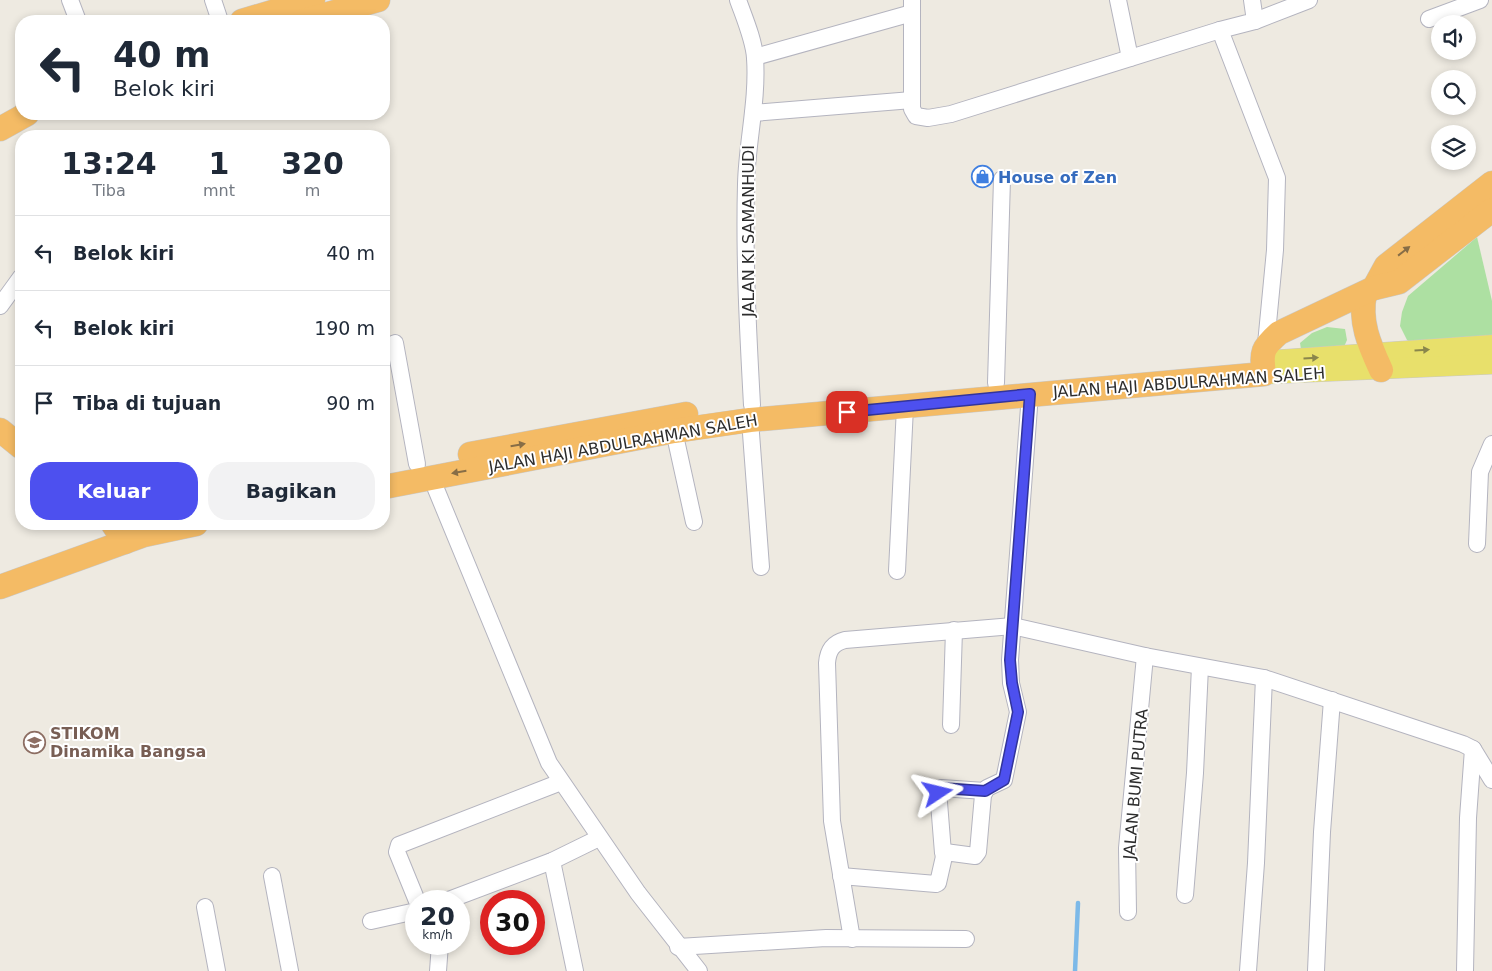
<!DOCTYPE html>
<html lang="id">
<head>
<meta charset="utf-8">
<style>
  :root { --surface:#fff; --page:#f2f2f3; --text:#1f2937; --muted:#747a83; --line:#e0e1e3; --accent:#4d50ef }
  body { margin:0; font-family:"DejaVu Sans",sans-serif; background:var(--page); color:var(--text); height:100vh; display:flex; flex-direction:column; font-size:19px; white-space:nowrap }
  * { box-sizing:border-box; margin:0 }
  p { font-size:16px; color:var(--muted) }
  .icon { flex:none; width:28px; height:28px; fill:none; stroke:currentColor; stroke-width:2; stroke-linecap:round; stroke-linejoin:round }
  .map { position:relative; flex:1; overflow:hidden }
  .side { position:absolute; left:15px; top:130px; width:375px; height:400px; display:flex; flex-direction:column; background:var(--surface); border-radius:20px; box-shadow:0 2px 8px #0003 }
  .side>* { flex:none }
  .hud { position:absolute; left:15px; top:15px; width:375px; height:105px; border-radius:20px; box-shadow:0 2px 8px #0003; background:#fff; color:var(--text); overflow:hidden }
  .buttons { position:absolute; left:1431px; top:15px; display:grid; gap:10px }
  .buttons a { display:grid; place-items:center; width:45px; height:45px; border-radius:50%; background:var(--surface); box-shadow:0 2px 8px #0003; font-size:25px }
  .speed { position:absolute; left:405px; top:890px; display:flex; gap:10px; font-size:25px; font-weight:700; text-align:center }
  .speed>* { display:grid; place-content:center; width:65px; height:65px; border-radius:50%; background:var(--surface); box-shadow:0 2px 8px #0003; line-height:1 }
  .speed small { font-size:12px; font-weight:400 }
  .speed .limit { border:8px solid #d22; background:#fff; color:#111 }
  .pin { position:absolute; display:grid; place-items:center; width:42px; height:42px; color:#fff; margin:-21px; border-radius:10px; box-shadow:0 2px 8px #0006 }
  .me { position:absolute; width:55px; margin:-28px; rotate:80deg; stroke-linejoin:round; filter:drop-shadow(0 0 4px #0008) }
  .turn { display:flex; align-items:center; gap:18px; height:105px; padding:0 15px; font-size:22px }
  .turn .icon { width:65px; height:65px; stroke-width:2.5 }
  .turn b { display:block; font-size:35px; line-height:42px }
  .eta { display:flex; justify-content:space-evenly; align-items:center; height:85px; text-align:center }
  .eta b { font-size:30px; font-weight:700; line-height:35px }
  .action { display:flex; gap:10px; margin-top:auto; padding:10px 15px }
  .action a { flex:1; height:58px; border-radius:20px; background:var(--accent); color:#fff; font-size:20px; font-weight:700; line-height:58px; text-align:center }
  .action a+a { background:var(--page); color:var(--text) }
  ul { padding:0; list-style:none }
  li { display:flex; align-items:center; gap:15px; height:75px; padding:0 15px; border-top:1px solid var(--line) }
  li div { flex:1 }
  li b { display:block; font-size:19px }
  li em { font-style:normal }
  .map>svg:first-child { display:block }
</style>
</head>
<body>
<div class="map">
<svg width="1492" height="971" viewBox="0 0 1492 971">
  <rect width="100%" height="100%" fill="#eeeae1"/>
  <g fill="#ade0a2">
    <path d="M 1477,237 L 1492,301 L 1492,344 L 1418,346 L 1407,340 L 1400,326 L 1402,312 L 1408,296 Z"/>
    <path d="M 1327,327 L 1345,329 L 1347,340 L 1343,349 L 1301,349 L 1300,343 L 1312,333 Z"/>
  </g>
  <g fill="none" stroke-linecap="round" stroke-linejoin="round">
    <path stroke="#7cb9e8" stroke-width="4.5" d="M 1075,971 L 1078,903"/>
    <defs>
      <g id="minor">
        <path d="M 70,0 L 78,21"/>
        <path d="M 213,0 L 220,21"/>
        <path d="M 738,0 C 744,17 754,40 755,58 C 758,100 747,142 746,184 C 744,258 748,332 752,405"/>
        <path d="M 912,0 L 912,109 L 916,116 L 928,118 L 951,114 L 1220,30 L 1255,21 L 1252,0"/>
        <path d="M 1118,0 L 1130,58"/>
        <path d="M 1429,19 L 1480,0"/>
        <path d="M 1255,21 L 1309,0"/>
        <path d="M 1220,30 L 1277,178 L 1275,250 L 1266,344"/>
        <path d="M 755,57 L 912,13"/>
        <path d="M 753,113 L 912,100"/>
        <path d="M 0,306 L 21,277"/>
        <path d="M 395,343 L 417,464"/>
        <path d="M 996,383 L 1002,179"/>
        <path d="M 750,420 L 761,567"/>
        <path d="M 674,431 L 694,522"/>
        <path d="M 431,477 L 549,763 L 638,893 L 699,971"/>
        <path d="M 1477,544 L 1480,472 L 1492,444"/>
        <path d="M 897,571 L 905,407"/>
        <path d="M 951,725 L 954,630"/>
        <path d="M 943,853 L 938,790 L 941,788 L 985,791"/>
        <path d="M 552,861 L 575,971"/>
        <path d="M 272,876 L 290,971"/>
        <path d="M 841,876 L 936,884 L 938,883 L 945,852 L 975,856 L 978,852 L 983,795 L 987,788 L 1004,780 L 1018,712 L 1011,683 L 1010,660 L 1030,394"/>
        <path d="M 1185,895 L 1195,773 L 1200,667"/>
        <path d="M 417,901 L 397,852 L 399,845 L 561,782"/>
        <path d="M 446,901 L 552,861 L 599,838"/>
        <path d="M 205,907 L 217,971"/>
        <path d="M 1128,912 L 1127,848 L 1145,656"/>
        <path d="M 371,921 L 416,911"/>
        <path d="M 852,939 L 832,821 L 827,663 C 828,650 833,643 845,640 L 1013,626 L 1145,656 L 1264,678 L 1463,744 L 1473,749 L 1492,780"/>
        <path d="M 678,947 L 826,938 L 966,939"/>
        <path d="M 438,971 L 440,944"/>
        <path d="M 1248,971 L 1256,863 L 1264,678"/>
        <path d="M 1316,971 L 1322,832 L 1332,700"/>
        <path d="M 1465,971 L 1468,818 L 1473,749"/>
      </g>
      <g id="major">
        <path d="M 1262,361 L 1492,345"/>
        <path d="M 1264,374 L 1492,364"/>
      </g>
      <g id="highway">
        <path d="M 242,21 L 313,0"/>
        <path d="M 303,21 L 378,0"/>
        <path d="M 0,129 L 27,114"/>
        <path d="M 1374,288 L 1386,266 L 1492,183"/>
        <path d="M 1365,293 C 1359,321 1369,344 1381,370"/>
        <path d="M 0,430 L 21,447"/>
        <path d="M 470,454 L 686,414"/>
        <path d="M 384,487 L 674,431 L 750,420 L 1264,374 C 1261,352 1262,348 1279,333 L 1374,288 L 1399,282 L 1492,210"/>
        <path d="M 113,524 L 125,542"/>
        <path d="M 0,587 L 144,535 L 196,524"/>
      </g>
    </defs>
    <use href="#minor" stroke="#b4b4bf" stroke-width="18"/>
    <use href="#major" stroke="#c8c8c8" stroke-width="21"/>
    <use href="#highway" stroke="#c8c8c8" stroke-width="25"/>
    <use href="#minor" stroke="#fff" stroke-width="16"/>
    <use href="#major" stroke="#e8e06b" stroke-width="20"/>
    <use href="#highway" stroke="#f4bb65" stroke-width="24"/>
  </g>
  <defs><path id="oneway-solid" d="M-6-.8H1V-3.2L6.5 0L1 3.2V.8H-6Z" transform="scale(1.25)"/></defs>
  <g fill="#876d46">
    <use href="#oneway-solid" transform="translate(1404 251) rotate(-38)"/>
    <use href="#oneway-solid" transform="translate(518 445) rotate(-10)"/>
    <use href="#oneway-solid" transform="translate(459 472) rotate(170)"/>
  </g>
  <g fill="#8a864c">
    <use href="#oneway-solid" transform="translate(1422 350) rotate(-4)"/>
    <use href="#oneway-solid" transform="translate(1311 358) rotate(-3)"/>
  </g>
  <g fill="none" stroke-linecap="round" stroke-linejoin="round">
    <defs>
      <path id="route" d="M 847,412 L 1030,394 L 1010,660 L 1012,683 L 1018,712 L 1004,780 L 985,791 L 941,788 L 938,793"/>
    </defs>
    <use href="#route" stroke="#32349b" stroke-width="12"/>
    <use href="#route" stroke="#4d50ef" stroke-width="9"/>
  </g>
  <defs>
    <symbol id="shop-ring" viewBox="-11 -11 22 22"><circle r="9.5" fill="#fff" stroke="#3f7fe0" stroke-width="1.5"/><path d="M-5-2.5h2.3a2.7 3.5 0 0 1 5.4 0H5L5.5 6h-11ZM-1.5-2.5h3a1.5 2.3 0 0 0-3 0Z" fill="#3f7fe0"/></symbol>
    <symbol id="university-ring" viewBox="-11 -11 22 22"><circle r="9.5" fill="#fff" stroke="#8d6e63" stroke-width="1.5"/><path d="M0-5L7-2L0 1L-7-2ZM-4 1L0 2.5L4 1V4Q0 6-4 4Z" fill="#8d6e63"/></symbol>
  </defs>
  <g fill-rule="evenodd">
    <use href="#shop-ring" x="970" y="164" width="25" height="25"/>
    <use href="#university-ring" x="22" y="730" width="25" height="25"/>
  </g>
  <g text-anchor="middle" stroke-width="4" stroke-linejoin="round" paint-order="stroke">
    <g font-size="16" font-weight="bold" fill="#366cbe" stroke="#fff" text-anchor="start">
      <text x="998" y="183">House of Zen</text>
    </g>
    <g font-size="16" fill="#2d2d2d" stroke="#fff">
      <text transform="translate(748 231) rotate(-90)" y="6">JALAN KI SAMANHUDI</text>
      <text transform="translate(1189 382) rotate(-4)" y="6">JALAN HAJI ABDULRAHMAN SALEH</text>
      <text transform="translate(623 443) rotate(-10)" y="6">JALAN HAJI ABDULRAHMAN SALEH</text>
      <text transform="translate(1135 784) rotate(-85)" y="6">JALAN BUMI PUTRA</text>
    </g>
    <g font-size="16" font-weight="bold" fill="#785e54" stroke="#fff" text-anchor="start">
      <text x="50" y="739">STIKOM<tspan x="50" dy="18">Dinamika Bangsa</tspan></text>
    </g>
  </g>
</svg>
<div class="buttons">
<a><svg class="icon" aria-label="sound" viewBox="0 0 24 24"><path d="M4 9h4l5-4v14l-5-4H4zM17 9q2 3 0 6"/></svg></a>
<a><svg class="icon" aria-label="search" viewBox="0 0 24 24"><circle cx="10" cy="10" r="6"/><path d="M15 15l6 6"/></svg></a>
<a><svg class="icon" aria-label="layers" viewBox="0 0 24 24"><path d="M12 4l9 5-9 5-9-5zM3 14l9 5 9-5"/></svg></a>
</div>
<div class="speed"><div>20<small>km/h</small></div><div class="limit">30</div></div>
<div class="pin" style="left:847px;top:412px;background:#d93025"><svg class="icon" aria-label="arrive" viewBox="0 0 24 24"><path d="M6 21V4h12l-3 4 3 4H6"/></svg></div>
<svg class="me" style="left:938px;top:793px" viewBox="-20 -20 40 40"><path d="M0-17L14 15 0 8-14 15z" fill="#4d50ef" stroke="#fff" stroke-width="4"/></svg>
<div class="hud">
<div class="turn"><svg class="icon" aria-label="left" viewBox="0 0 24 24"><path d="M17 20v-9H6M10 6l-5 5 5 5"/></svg><div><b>40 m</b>Belok kiri</div></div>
</div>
<section class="side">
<div class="eta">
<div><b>13:24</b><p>Tiba</p></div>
<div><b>1</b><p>mnt</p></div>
<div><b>320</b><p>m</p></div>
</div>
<ul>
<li><svg class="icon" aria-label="left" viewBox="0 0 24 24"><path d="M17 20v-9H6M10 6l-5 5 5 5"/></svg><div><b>Belok kiri</b></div><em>40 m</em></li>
<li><svg class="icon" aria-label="left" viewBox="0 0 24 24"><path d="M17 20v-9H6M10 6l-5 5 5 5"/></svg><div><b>Belok kiri</b></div><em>190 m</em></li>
<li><svg class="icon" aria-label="arrive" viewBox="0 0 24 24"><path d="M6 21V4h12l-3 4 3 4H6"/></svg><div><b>Tiba di tujuan</b></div><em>90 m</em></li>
</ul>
<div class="action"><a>Keluar</a><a>Bagikan</a></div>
</section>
</div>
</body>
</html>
